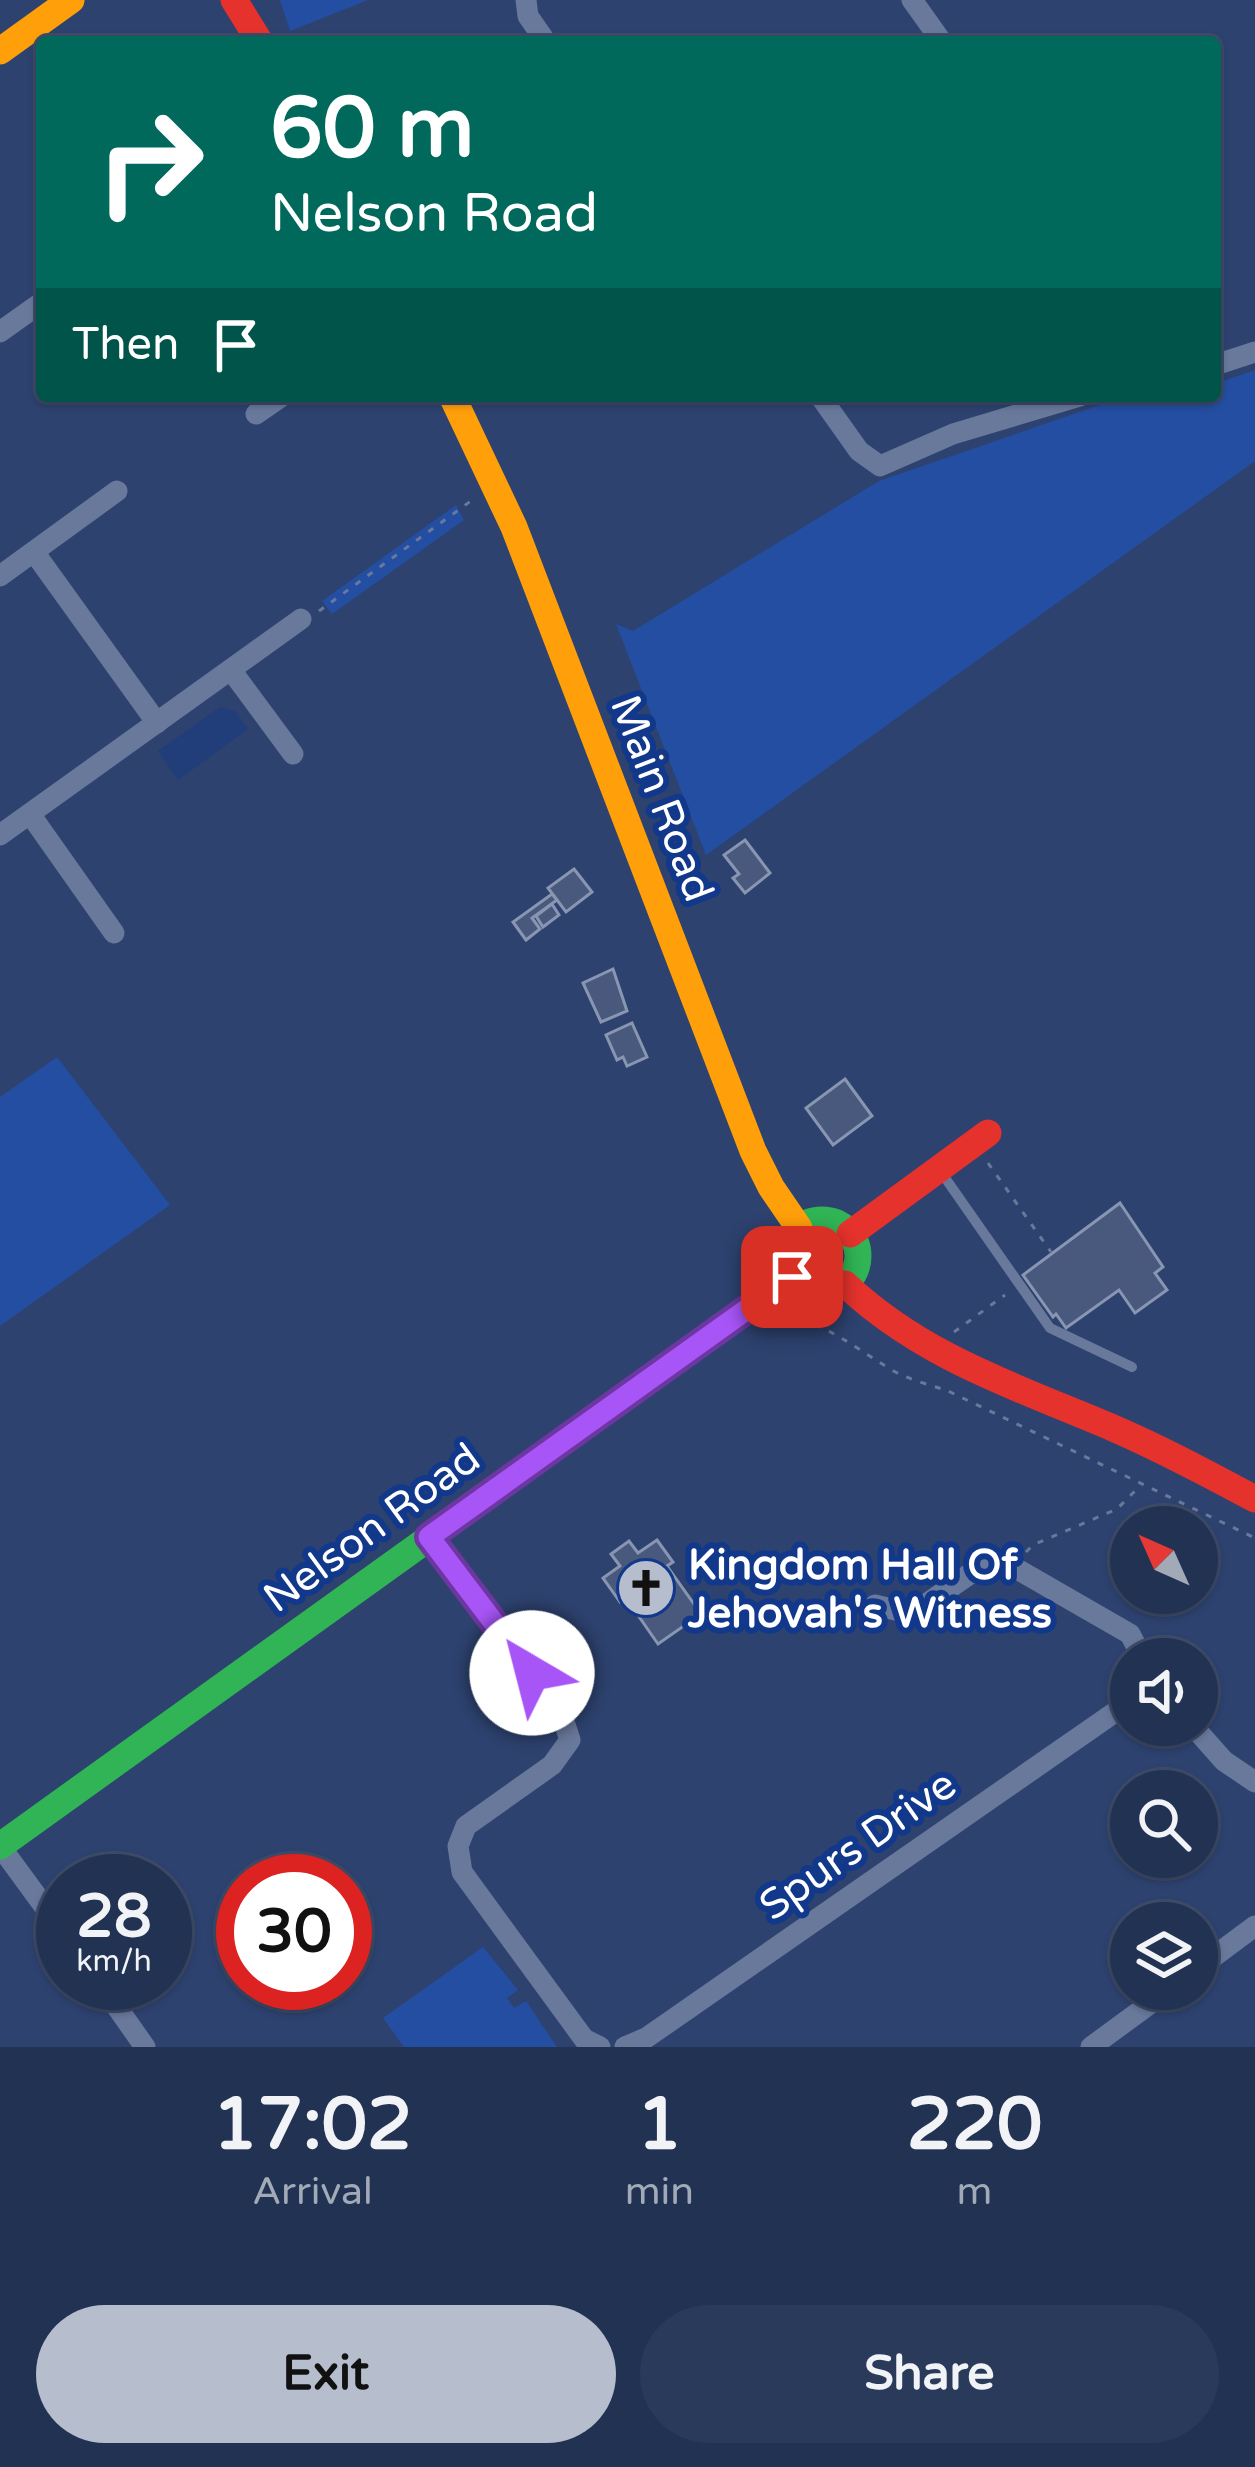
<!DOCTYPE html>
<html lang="en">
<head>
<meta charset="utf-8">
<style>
  :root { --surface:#223253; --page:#2a3a5a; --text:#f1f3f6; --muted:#a2aab8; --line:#3f4d6a; --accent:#b6bdcd }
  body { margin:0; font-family:"Varela Round",sans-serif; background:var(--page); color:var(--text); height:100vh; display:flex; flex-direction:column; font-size:45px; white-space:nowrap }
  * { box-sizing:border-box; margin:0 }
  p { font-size:39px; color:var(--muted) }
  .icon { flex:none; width:66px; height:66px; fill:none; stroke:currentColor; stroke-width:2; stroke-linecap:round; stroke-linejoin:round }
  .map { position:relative; height:2047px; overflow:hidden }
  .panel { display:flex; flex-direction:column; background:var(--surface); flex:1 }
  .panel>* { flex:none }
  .banner { position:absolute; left:36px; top:36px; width:1185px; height:366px; border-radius:12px; box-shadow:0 3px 9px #0004,0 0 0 3px var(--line); background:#00695c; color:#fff; overflow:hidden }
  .needle { width:78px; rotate:315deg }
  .buttons { position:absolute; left:1110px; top:1506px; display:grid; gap:24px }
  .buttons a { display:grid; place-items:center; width:108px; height:108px; border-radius:50%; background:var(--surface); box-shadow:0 3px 9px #0004,0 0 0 3px var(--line); font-size:60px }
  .speed { position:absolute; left:36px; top:1854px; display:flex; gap:24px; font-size:60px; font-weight:700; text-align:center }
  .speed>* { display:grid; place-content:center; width:156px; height:156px; border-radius:50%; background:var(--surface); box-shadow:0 3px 9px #0004,0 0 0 3px var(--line); line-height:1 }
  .speed small { font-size:30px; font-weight:400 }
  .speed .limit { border:18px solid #d22; background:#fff; color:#111 }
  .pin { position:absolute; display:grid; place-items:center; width:102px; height:102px; color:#fff; margin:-51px; border-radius:24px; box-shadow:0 6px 18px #0006 }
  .me { position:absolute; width:132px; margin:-66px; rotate:323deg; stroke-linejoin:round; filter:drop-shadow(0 0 9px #0008) }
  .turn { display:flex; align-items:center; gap:42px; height:252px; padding:0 36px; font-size:54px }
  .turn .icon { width:156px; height:156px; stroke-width:2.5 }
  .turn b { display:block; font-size:84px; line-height:102px }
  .then { display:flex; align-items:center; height:114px; padding:0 36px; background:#0003; gap:24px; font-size:45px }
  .eta { display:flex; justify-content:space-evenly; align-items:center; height:204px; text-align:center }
  .eta b { font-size:72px; font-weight:700; line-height:84px }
  .cta { display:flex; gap:24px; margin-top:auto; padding:24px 36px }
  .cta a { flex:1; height:138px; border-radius:72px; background:var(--accent); color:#111; font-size:48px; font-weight:700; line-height:138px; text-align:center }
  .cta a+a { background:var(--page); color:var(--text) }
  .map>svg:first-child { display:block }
</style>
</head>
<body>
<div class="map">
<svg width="1255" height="2047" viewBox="0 0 1255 2047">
  <rect width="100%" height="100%" fill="#2d426f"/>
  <g fill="#244ea2">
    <path d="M 280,0 L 368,0 L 290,31 Z"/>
    <path d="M 1255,370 L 1255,461 L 706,855 L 616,624 L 633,631 L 879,481 L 1126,396 L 1215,396 L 1215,384 Z"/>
    <path d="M 456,505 L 464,520 L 332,614 L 322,601 Z"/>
    <path d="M 57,1057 L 170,1205 L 0,1326 L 0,1097 Z"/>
    <path d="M 483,1947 L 518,1990 L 507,1998 L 514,2008 L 526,2001 L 557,2047 L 404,2047 L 383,2018 Z"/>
  </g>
  <path fill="#213d7a" d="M 220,707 L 235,711 L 248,729 L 178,780 L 158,751 Z"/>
  <g fill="#48597d" stroke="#8896b2" stroke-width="3">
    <path d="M 745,840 L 770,873 L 745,893 L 733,878 L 739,874 L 724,855 Z"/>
    <path d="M 574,869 L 592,892 L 566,912 L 548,888 Z"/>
    <path d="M 552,894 L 557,900 L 532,918 L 540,929 L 526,940 L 513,922 Z"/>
    <path d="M 552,904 L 559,915 L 543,927 L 536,916 Z"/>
    <path d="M 613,969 L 627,1011 L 601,1022 L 583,983 Z"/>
    <path d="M 632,1023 L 647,1057 L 627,1066 L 623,1057 L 617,1060 L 606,1035 Z"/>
    <path d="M 845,1079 L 872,1116 L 833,1145 L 806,1108 Z"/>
    <path d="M 1120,1203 L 1163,1267 L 1155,1273 L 1167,1290 L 1135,1313 L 1119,1290 L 1066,1328 L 1056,1314 L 1053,1317 L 1023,1275 Z"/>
    <path d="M 657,1540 L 673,1562 L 667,1566 L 701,1614 L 658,1644 L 626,1598 L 620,1602 L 603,1578 L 620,1566 L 611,1554 L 629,1541 L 638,1553 Z"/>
  </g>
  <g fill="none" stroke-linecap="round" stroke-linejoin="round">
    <g stroke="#69799c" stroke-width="3" stroke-dasharray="6 9" stroke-linecap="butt">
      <path d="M 319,611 L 475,498"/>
      <path d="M 988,1163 L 1051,1252"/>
      <path d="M 787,1315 C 829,1326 851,1345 887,1367 C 905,1379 928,1384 948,1391 L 1255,1538"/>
      <path d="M 954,1332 L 1005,1295"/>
      <path d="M 1026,1552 L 1033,1545 L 1117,1509 L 1141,1485"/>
    </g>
    <path stroke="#69799c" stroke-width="10" d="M 941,1172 L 1050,1328 L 1132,1367"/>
    <g stroke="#69799c" stroke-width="21">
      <path d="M 526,0 L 528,16 L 546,42"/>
      <path d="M 912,0 L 942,42"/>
      <path d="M 0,332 L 42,302"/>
      <path d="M 1215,365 L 1255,352"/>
      <path d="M 820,396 L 859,451 L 880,466 L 953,434 L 1080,396"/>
      <path d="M 256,414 L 282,396"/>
      <path d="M 34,552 L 157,723"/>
      <path d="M 0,576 L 117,491"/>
      <path d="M 231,670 L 293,754"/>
      <path d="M 30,814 L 114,933"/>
      <path d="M 0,835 L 301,619"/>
      <path d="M 429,1537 L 560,1709 L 570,1740 L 552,1765 L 466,1826 L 458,1846 L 462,1872 L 584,2039 L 600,2047"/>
      <path d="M 875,1605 L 912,1614 L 987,1562 L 1012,1566 L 1130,1634 L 1143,1659"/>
      <path d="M 1192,1725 L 1224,1761 L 1255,1782"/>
      <path d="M 0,1846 L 63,1932"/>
      <path d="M 1197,1969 L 1255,1926"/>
      <path d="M 100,1983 L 145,2047"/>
      <path d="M 625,2047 L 646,2038 L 1131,1701"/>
      <path d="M 1091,2047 L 1170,1989"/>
    </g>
    <g stroke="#30b455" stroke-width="27">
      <circle cx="822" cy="1256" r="36"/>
      <path d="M 0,1846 L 642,1385"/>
    </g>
    <g stroke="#ff9f0a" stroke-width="27">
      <path d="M 0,51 L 71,0"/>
      <path d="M 452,396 L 514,527 L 753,1151 L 771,1187 L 799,1228"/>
      <path d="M 642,1385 L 792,1277"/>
    </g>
    <g stroke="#e5322d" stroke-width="27">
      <path d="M 234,0 L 260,42"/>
      <path d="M 850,1234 L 988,1133"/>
      <path d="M 845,1284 C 922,1357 1017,1387 1113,1428 C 1162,1449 1208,1474 1255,1499"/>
    </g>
  </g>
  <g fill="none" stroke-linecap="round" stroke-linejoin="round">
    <defs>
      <path id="route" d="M 532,1673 L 429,1537 L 792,1277"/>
    </defs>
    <use href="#route" stroke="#6d37a1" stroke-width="30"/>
    <use href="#route" stroke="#a855f7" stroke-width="21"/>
  </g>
  <defs>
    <symbol id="church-disc" viewBox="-11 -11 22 22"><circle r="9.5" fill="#b6bdcd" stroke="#11388b"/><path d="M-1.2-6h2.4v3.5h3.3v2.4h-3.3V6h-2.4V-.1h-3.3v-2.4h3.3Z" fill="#111"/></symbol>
  </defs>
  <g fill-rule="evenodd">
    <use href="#church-disc" x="613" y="1555" width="66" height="66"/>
  </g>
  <g text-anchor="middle" stroke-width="12" stroke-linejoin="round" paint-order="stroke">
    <g font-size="42" fill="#fff" stroke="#11388b">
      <text transform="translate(663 798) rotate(69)" y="15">Main Road</text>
      <text transform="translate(371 1527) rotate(-36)" y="15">Nelson Road</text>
      <text transform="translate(857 1844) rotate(-35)" y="15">Spurs Drive</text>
    </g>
    <g font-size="42" font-weight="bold" fill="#fff" stroke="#11388b" text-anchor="start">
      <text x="688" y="1579">Kingdom Hall Of<tspan x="688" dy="48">Jehovah's Witness</tspan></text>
    </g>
  </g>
</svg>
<div class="buttons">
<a><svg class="needle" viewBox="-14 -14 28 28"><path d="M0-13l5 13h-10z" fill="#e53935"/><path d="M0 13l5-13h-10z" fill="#a2aab8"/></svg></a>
<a><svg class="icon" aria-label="sound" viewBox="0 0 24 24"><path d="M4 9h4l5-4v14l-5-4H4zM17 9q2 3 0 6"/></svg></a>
<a><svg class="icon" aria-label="search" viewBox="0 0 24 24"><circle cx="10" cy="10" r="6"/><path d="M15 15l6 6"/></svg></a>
<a><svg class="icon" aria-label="layers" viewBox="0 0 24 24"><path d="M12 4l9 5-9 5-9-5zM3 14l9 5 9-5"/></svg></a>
</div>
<div class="speed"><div>28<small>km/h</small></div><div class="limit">30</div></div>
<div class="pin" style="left:792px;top:1277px;background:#d93025"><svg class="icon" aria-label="arrive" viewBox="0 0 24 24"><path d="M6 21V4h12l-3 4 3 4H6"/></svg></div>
<svg class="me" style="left:532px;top:1673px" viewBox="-20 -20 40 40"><circle r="19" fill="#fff"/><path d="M0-13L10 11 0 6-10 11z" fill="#a855f7"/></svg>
<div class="banner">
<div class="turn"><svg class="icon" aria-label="right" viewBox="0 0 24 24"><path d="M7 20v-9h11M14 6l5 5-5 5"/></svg><div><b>60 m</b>Nelson Road</div></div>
<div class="then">Then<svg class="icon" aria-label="arrive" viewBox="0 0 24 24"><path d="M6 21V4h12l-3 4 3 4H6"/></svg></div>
</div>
</div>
<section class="panel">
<div class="eta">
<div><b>17:02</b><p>Arrival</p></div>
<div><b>1</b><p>min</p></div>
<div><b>220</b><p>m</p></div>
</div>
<div class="cta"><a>Exit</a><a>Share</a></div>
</section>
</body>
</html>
